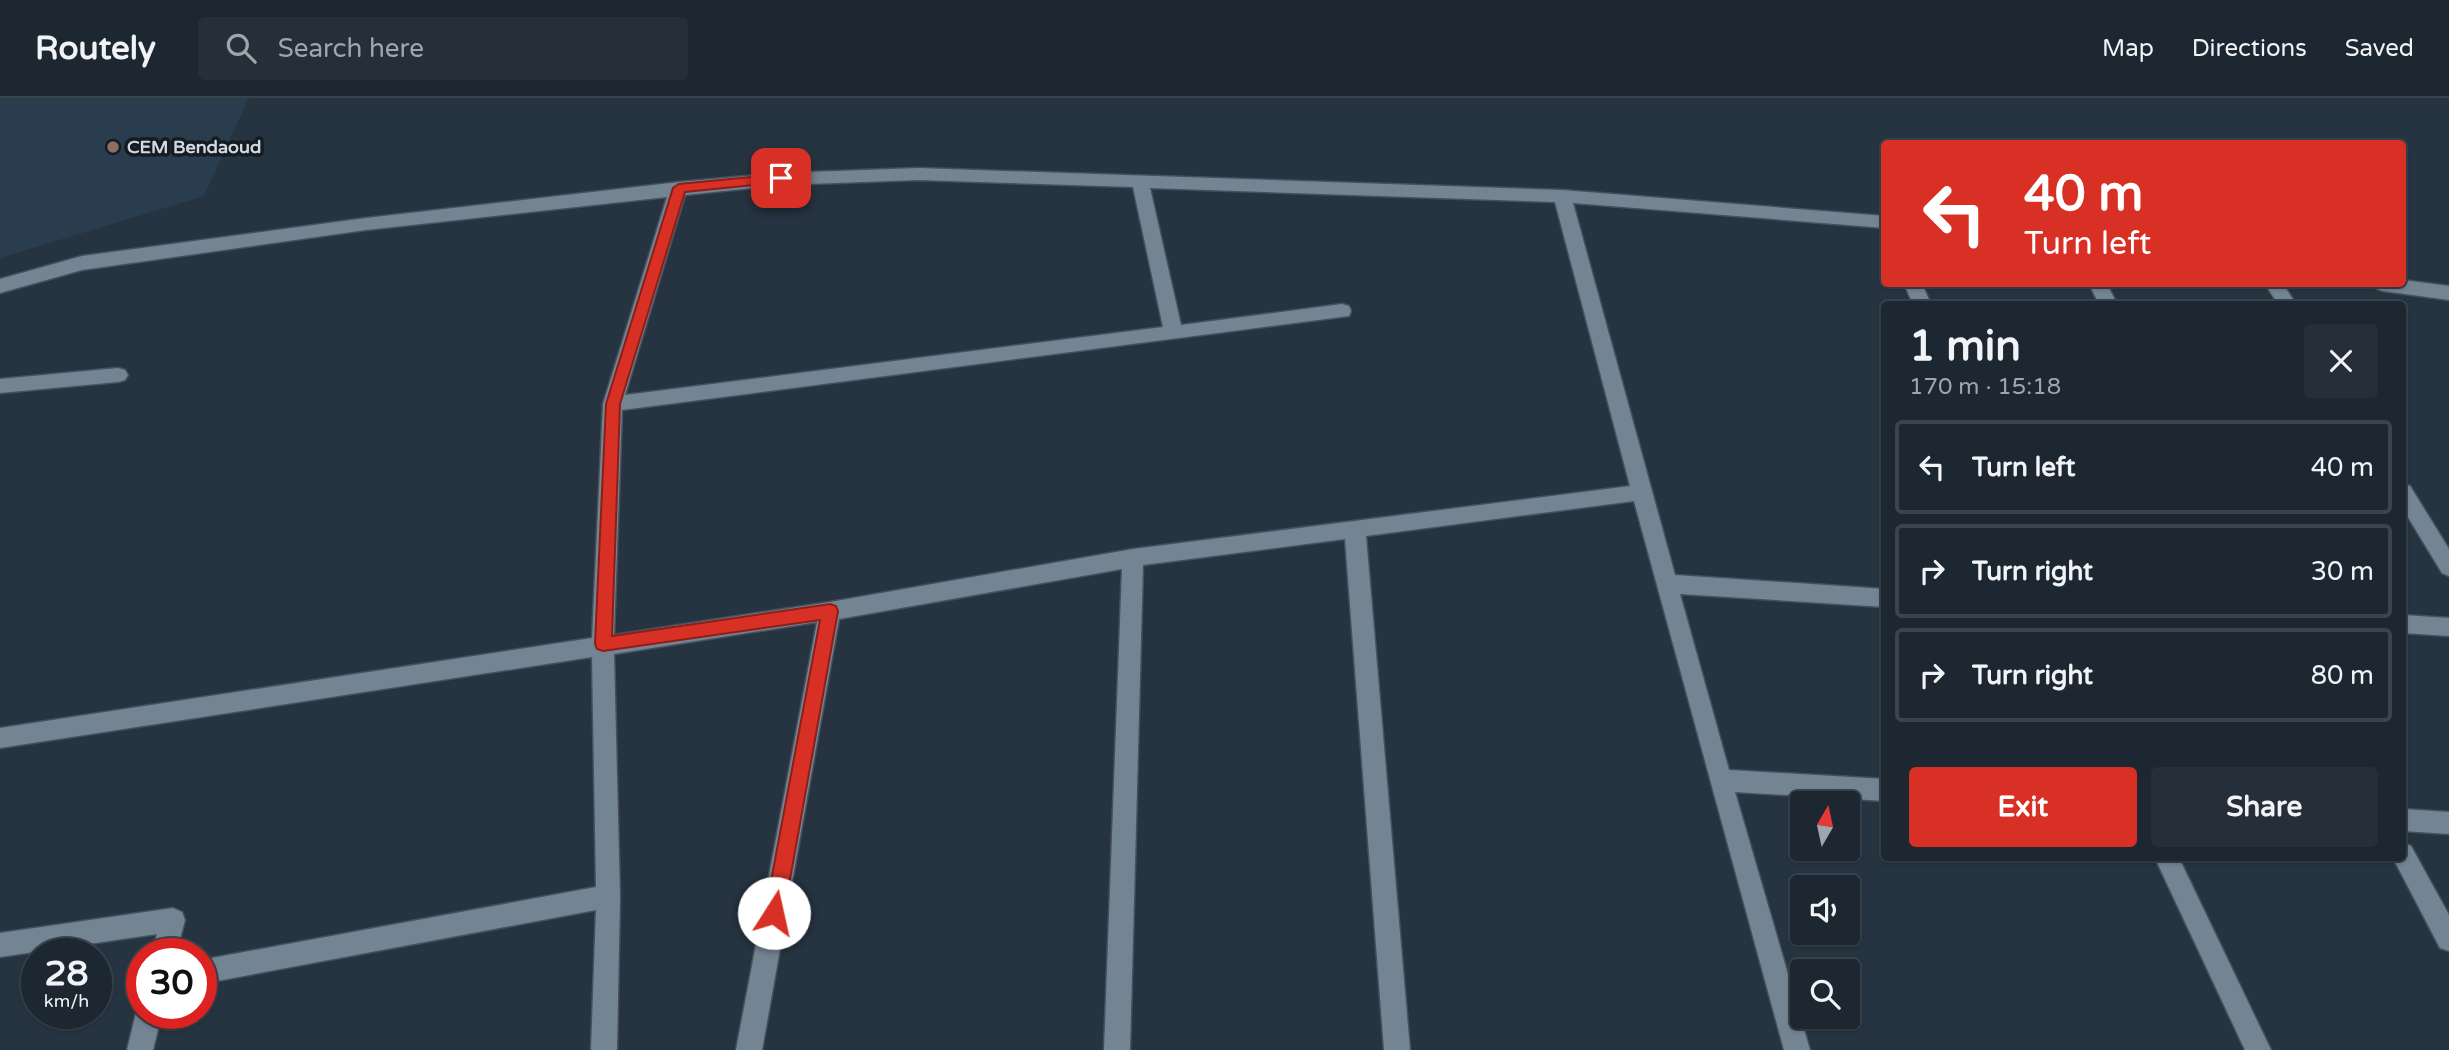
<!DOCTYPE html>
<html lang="en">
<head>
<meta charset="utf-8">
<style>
  :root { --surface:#1c2731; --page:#252f39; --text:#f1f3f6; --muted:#a0a5ab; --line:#3a444d; --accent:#d93025 }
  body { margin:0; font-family:"Varela Round",sans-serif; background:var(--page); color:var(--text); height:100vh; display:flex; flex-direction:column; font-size:26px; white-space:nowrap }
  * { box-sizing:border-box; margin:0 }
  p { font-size:23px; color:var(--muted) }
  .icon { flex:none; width:38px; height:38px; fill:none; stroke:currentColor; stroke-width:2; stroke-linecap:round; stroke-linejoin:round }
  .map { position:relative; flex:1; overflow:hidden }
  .panel { position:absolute; left:1881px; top:203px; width:525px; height:560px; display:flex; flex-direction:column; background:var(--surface); border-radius:7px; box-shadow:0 2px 5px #0004,0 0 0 2px var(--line) }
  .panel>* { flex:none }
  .top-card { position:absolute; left:1881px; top:42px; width:525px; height:147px; border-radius:7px; box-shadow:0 2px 5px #0004,0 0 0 2px var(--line); background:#d93025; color:#fff; overflow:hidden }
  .needle { width:46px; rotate:9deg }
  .tools { position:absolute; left:1790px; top:693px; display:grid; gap:14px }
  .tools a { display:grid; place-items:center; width:70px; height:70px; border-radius:7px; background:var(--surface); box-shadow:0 2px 5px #0004,0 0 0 2px var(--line); font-size:35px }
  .speed { position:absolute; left:21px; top:840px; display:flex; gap:14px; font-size:35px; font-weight:700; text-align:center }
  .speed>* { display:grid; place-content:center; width:91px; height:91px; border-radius:50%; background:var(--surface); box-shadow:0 2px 5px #0004,0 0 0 2px var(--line); line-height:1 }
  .speed small { font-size:18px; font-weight:400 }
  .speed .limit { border:10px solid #d22; background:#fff; color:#111 }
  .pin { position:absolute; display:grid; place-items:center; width:60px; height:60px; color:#fff; margin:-30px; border-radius:14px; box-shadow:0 4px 10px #0006 }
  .me { position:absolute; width:77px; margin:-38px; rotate:10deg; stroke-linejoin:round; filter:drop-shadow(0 0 5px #0008) }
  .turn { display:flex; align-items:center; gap:24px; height:147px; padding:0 28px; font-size:32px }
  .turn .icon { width:91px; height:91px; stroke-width:2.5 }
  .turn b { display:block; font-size:49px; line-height:60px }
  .round { display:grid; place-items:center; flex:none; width:74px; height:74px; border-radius:7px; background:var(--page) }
  .overview { display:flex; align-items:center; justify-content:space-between; height:119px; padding:0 28px }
  h1 { font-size:42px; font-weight:700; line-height:52px }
  .primary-button { display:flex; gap:14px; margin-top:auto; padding:14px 28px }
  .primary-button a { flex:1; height:80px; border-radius:7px; background:var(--accent); color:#fff; font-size:28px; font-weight:700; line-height:80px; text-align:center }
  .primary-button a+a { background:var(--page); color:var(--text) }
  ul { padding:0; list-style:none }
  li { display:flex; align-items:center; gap:21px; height:94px; margin:0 14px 10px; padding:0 14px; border:4px solid var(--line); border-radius:7px }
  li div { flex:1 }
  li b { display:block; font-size:26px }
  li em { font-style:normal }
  header { display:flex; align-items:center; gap:42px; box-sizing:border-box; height:98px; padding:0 35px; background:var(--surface); border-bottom:2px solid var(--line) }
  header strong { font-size:33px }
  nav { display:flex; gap:38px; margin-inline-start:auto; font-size:24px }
  .search { width:490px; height:63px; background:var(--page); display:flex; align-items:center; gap:18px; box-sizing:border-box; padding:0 24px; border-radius:7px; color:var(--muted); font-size:26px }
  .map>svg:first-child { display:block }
</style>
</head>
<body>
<header>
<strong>Routely</strong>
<div class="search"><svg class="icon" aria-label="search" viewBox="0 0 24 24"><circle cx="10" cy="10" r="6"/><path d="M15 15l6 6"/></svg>Search here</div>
<nav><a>Map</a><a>Directions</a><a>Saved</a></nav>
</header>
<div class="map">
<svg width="2449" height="952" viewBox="0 0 2449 952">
  <rect width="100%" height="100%" fill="#263441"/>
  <path fill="#293d4f" d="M 0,0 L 249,0 L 204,98 L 0,160 Z"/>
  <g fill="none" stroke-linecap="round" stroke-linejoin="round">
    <defs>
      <g id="minor">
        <path d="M 919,70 L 1562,92 L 1885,118 L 1885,130 L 1573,105 L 1675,477 L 1885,491 L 1885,509 L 1680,496 L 1729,672 L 1885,681 L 1885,703 L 1735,694 L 1810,952 L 1784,952 L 1634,403 L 1366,438 L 1410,952 L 1384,952 L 1345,441 L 1143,467 L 1130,952 L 1104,952 L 1122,471 L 839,521 L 762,952 L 736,952 L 817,524 L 614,556 L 620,798 L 617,952 L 591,952 L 596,812 L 201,886 L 201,862 L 596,789 L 592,559 L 0,650 L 0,630 L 592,540 L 603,306 L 667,99 L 366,132 L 82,172 L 0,195 L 0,181 L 82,158 L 366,120 L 679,84 L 781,75 ZM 919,82 L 1133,89 L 1163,229 L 625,297 L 685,97 L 781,87 ZM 1150,90 L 1555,104 L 1630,388 L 1133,451 L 830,504 L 614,537 L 622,312 L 1349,218 L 1351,213 L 1349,208 L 1342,206 L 1181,227 Z"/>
        <path d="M 2403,182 L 2449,188 L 2449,202 L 2383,193 L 2377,191 L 2374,186 L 2403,186 Z"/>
        <path d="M 1904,186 L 1922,186 L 1931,206 L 1913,206 Z"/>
        <path d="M 2089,186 L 2107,186 L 2117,206 L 2099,206 Z"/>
        <path d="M 2265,186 L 2283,186 L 2296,206 L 2278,206 Z"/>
        <path d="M 118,270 L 125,272 L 128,277 L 125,282 L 118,284 L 0,295 L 0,281 Z"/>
        <path d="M 2403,386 L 2410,388 L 2449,451 L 2449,478 L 2442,475 L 2403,411 Z"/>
        <path d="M 2403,517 L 2449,520 L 2449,538 L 2403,535 Z"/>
        <path d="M 2403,711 L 2449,714 L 2449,736 L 2403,733 Z"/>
        <path d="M 2403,745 L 2411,748 L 2449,817 L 2449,853 L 2440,850 L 2393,760 L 2403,760 Z"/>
        <path d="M 2155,760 L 2179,760 L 2271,952 L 2245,952 Z"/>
        <path d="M 173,810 L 182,814 L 185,822 L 176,856 L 152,856 L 157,836 L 0,859 L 0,835 Z"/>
        <path d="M 142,905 L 142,915 L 162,915 L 153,952 L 127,952 L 136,915 Z"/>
      </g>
    </defs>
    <use href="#minor" stroke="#44515c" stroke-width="3"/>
    <use href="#minor" fill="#738493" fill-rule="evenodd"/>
  </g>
  <path fill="#d93025" stroke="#8d1f18" stroke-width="2" d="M 781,76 L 787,80 L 785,84 L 685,94 L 620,306 L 612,538 L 830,506 L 836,508 L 838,513 L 784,815 L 781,821 L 774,824 L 768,821 L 765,815 L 820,522 L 603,553 L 597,551 L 595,546 L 606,306 L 673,90 L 679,86 Z"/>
  <circle fill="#8d6e63" stroke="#151b21" stroke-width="2.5" cx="113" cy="49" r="7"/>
  <g text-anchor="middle" stroke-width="7" stroke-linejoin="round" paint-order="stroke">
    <g font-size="18" font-weight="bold" fill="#d0d9e2" stroke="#151b21" text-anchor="start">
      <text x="127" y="55">CEM Bendaoud</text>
    </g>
  </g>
</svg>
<div class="tools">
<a><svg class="needle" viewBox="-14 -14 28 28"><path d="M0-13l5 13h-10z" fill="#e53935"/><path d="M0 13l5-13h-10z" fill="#a0a5ab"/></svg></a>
<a><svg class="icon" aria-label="sound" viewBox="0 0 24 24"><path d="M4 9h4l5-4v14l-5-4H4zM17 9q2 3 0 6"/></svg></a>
<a><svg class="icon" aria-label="search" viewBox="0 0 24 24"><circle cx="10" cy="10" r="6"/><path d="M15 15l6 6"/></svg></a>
</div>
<div class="speed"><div>28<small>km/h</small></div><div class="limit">30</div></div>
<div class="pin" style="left:781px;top:80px;background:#d93025"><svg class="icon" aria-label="arrive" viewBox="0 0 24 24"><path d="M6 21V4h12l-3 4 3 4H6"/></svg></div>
<svg class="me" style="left:774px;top:815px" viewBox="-20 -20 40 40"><circle r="19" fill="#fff"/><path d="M0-13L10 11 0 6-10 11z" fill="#d93025"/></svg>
<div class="top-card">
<div class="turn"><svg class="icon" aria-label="left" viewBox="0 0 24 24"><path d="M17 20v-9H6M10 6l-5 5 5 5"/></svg><div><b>40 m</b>Turn left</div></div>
</div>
<section class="panel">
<div class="overview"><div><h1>1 min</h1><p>170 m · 15:18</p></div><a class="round"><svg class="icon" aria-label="close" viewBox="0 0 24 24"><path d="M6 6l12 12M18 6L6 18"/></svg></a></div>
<ul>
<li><svg class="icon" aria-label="left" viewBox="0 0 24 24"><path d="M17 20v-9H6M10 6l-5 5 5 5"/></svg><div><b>Turn left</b></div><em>40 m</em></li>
<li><svg class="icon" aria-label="right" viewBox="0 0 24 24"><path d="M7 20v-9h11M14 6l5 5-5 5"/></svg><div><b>Turn right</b></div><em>30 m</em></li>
<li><svg class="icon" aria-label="right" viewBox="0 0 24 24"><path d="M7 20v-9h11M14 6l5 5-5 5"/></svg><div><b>Turn right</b></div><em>80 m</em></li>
</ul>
<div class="primary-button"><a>Exit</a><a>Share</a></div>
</section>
</div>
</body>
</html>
